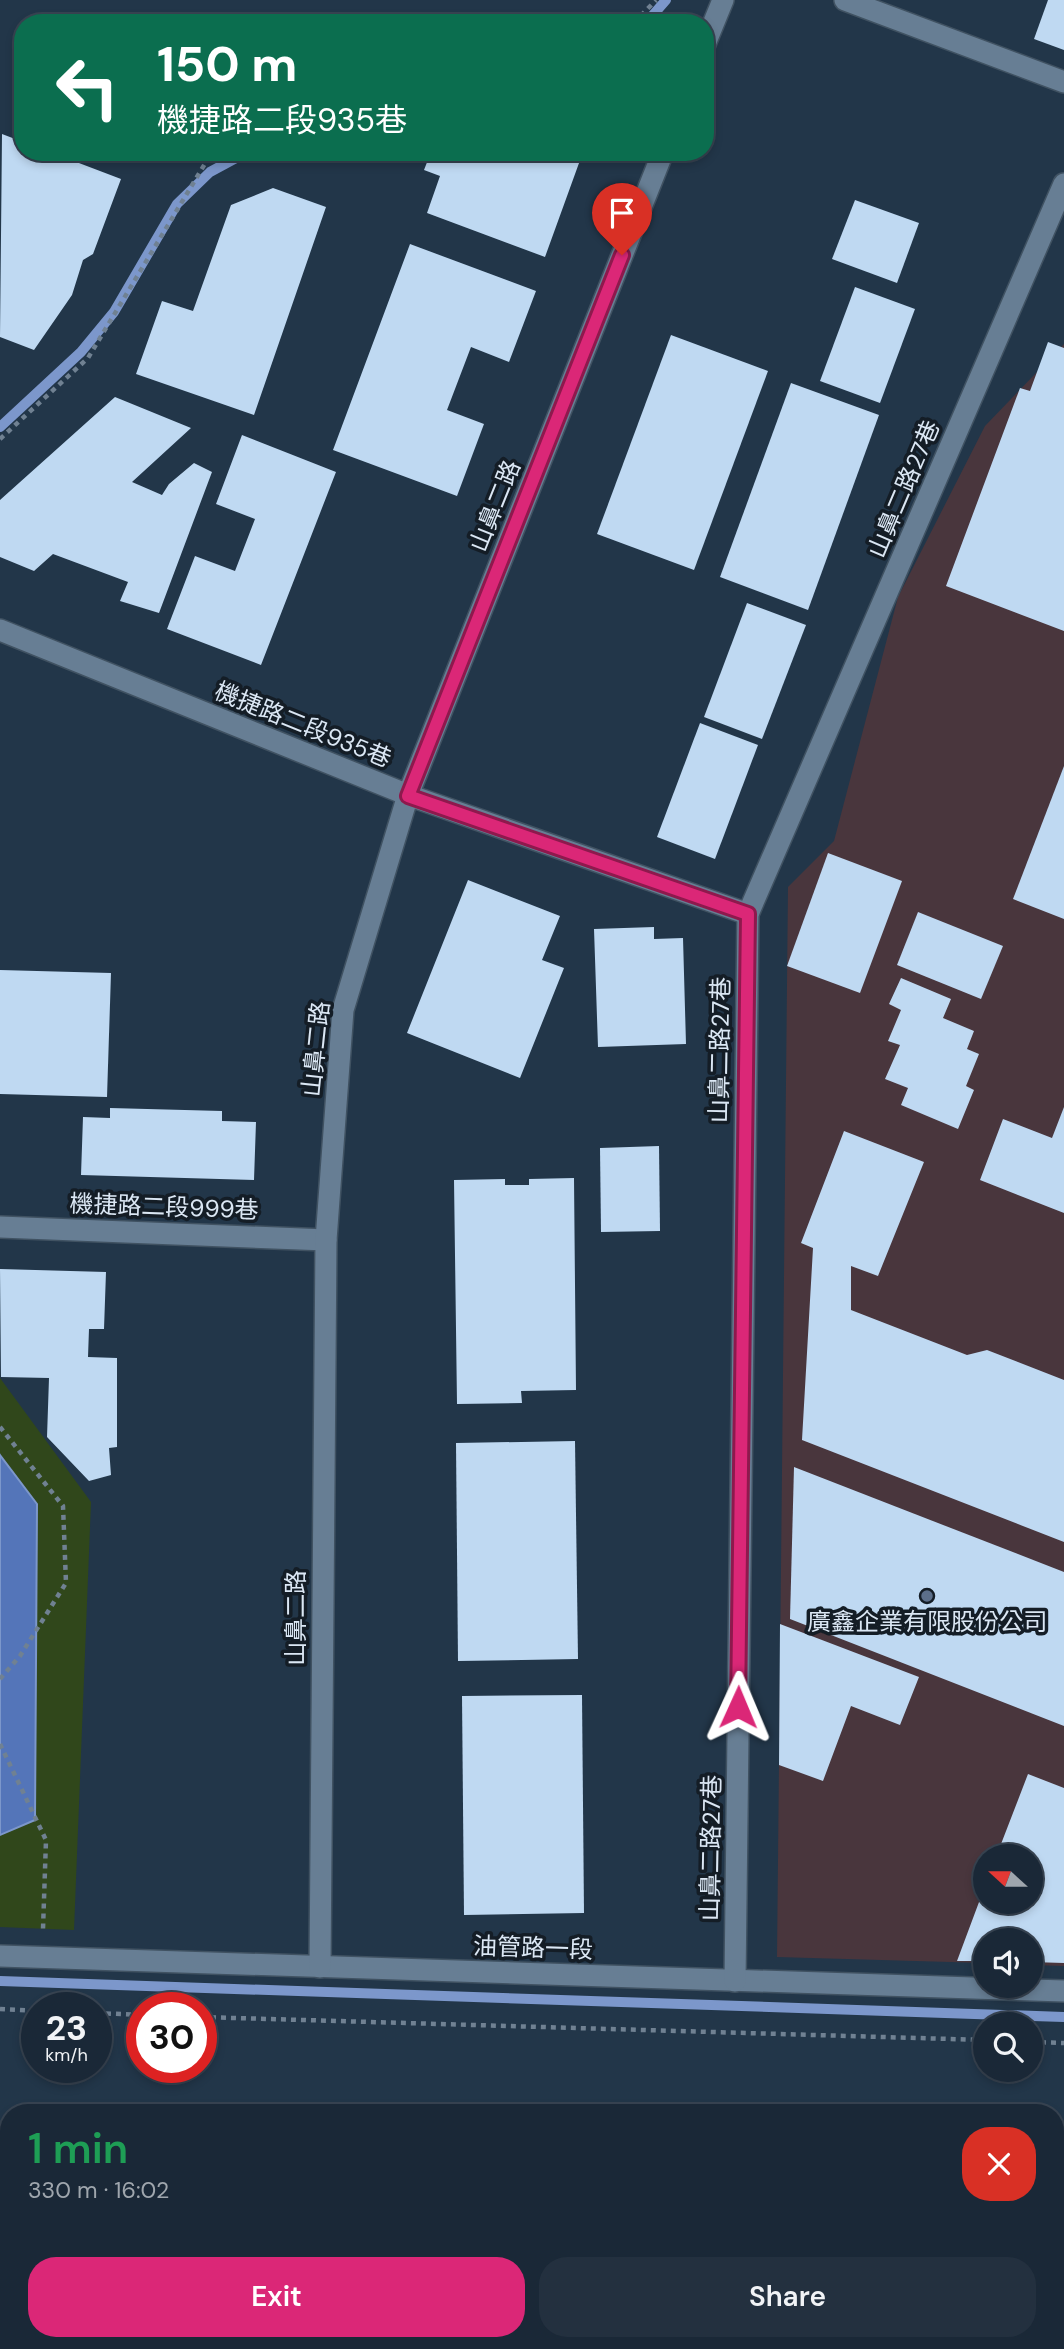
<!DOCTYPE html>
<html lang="en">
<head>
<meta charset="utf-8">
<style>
  :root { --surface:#1a2837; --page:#23303f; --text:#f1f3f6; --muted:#9fa6ad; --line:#384452; --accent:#db2777 }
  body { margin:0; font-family:"DM Sans","Noto Sans TC",sans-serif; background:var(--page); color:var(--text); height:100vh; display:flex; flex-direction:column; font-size:26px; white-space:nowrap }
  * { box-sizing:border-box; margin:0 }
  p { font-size:23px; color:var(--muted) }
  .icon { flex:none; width:38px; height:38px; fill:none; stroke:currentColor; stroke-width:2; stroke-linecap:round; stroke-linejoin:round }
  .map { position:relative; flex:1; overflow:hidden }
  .drawer { position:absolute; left:0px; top:2104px; width:1064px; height:247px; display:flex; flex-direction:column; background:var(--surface); border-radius:28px 28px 0 0; box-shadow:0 4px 10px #0003,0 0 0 2px var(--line) }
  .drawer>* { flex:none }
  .banner { position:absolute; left:14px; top:14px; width:700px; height:147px; border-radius:28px; box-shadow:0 4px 10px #0003,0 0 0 2px var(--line); background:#0b6e4f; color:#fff; overflow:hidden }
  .needle { width:46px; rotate:291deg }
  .tools { position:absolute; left:973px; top:1844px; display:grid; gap:14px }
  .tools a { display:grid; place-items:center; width:70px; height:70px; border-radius:50%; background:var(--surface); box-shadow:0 4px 10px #0003,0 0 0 2px var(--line); font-size:35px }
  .speed { position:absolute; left:21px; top:1992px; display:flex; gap:14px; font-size:35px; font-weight:700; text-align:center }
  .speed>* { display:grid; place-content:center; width:91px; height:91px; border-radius:50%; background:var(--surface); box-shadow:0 4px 10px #0003,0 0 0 2px var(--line); line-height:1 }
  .speed small { font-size:18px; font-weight:400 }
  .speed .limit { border:10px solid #d22; background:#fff; color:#111 }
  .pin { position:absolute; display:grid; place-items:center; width:60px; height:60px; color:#fff; margin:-72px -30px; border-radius:50% 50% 50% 0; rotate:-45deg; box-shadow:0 0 7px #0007 }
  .pin .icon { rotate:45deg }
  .me { position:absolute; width:77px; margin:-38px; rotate:1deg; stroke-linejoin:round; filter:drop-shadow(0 0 5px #0008) }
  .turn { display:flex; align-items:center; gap:24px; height:147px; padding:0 28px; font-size:32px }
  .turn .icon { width:91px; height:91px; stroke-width:2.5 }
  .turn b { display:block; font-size:49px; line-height:60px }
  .round { display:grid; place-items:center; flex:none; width:74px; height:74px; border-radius:28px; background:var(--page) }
  .head { display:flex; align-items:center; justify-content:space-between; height:119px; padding:0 28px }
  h1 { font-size:42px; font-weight:600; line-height:52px; color:#1e9e55 }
  .button { display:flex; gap:14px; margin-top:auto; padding:14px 28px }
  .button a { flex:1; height:80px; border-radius:28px; background:var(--accent); color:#fff; font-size:28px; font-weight:600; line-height:80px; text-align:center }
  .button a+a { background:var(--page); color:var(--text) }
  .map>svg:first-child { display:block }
</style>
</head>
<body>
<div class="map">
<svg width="1064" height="2349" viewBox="0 0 1064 2349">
  <rect width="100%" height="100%" fill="#223649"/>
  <path fill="#49363d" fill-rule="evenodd" d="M 1064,344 L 1064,1966 L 1031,1965 L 1031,1941 L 985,1941 L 985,1963 L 777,1957 L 788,887 L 834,841 L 898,597 L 985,426 ZM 985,1857 L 1031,1857 L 1031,1902 L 985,1902 Z"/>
  <path fill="#30471b" d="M 0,1378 L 91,1502 L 74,1930 L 0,1927 Z"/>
  <path fill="#5475b9" stroke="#7c97cb" stroke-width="2" d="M 0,1455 L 37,1504 L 35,1820 L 0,1835 Z"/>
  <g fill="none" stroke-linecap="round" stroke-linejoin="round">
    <g stroke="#7c97cb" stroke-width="10">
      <path d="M 646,23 L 666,0"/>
      <path d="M 0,427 L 81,352 L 114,312 L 177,204 L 210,172 L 247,152"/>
      <path d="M 0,1981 L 1064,2017"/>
    </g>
  </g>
  <g fill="#bfd9f2">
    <path d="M 1048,0 L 1064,0 L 1064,50 L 1034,39 Z"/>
    <path d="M 2,134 L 23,142 L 23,152 L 50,152 L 121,179 L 93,254 L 83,260 L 72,295 L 34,350 L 0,337 Z"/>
    <path d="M 431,152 L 583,152 L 545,257 L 427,213 L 440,176 L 424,170 Z"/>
    <path d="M 273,188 L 326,207 L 254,415 L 136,374 L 162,301 L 193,311 L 231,205 Z"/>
    <path d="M 855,200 L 919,223 L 897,283 L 832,259 Z"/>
    <path d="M 410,244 L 536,291 L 509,362 L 471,347 L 447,410 L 484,424 L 457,496 L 333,450 Z"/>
    <path d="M 855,287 L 915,309 L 880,403 L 820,381 Z"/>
    <path d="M 671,335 L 768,371 L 694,570 L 597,534 Z"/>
    <path d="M 1048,342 L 1064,348 L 1064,631 L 946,586 L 1020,388 L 1030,391 Z"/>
    <path d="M 791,383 L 879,415 L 808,610 L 720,577 Z"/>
    <path d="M 115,397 L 191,428 L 132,482 L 162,495 L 169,484 L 194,463 L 212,472 L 159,613 L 120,601 L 128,582 L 53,554 L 34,571 L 0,557 L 0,500 Z"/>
    <path d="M 242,435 L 336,472 L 261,665 L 167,629 L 195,556 L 235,571 L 255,519 L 216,504 Z"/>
    <path d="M 747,603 L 806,625 L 762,739 L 704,717 Z"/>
    <path d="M 700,723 L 758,745 L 715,859 L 657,837 Z"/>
    <path d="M 1064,766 L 1064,919 L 1013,899 Z"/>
    <path d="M 828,853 L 902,881 L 860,993 L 787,966 Z"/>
    <path d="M 468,880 L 560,916 L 542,960 L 564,968 L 520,1078 L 407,1033 Z"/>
    <path d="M 918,912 L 1003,946 L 981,999 L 897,965 Z"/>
    <path d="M 654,927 L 654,939 L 683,938 L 686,1044 L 598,1047 L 594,929 Z"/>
    <path d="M 0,970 L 111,973 L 107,1097 L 0,1094 Z"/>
    <path d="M 901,978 L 951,999 L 943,1018 L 974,1031 L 967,1049 L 979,1054 L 966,1086 L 974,1090 L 958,1129 L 901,1105 L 908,1088 L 885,1079 L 900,1045 L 888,1041 L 901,1010 L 889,1004 Z"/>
    <path d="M 1064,1107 L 1064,1213 L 980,1180 L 1003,1119 L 1052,1138 Z"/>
    <path d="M 110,1108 L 222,1111 L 222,1121 L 256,1122 L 254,1180 L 81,1175 L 83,1117 L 110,1118 Z"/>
    <path d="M 844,1131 L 924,1162 L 878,1276 L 851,1266 L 851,1310 L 967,1355 L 987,1350 L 1064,1380 L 1064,1542 L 802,1440 L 813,1248 L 801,1243 Z"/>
    <path d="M 659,1146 L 660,1231 L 601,1232 L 600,1148 Z"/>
    <path d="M 574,1178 L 576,1390 L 521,1391 L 522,1403 L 457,1404 L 454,1180 L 505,1179 L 505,1185 L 529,1185 L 529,1179 Z"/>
    <path d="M 0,1269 L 106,1272 L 104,1329 L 89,1329 L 88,1357 L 117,1358 L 117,1447 L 109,1448 L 111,1475 L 89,1481 L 47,1437 L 49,1378 L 1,1377 Z"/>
    <path d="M 575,1441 L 578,1659 L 458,1661 L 456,1443 Z"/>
    <path d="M 794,1467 L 1064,1572 L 1064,1726 L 790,1619 Z"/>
    <path d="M 780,1624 L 919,1677 L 900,1725 L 851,1706 L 823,1781 L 779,1765 Z"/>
    <path d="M 582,1695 L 584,1913 L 464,1915 L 462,1696 Z"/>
    <path d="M 1028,1774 L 1064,1788 L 1064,1963 L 1031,1962 L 1031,1941 L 985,1941 L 985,1961 L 957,1961 L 985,1886 L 985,1902 L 1031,1902 L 1031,1857 L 996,1857 Z"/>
  </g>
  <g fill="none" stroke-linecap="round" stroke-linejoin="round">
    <defs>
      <g id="minor">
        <path d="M 845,0 L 1064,82"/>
        <path d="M 705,44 L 723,0"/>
        <path d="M 0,630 L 408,795 L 748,914"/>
        <path d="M 0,1227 L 326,1240"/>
        <path d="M 0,1956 L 1064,1991"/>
        <path d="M 320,1967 L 326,1240 L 343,1010 L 408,795 L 663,152"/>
        <path d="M 735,1981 L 748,914 L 1064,184"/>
      </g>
    </defs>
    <use href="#minor" stroke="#405262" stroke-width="24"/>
    <g stroke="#708192" stroke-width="4.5" stroke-dasharray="5 5" stroke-linecap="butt">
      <path d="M 634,23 L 656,0"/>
      <path d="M 0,439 L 88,358 L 212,152"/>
      <path d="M 0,1427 L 63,1506 L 66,1583 L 20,1656 L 0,1679"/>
      <path d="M 0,1744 L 46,1840 L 43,1929"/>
      <path d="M 0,2009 L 37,2011"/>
      <path d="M 96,2013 L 142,2015"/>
      <path d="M 201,2017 L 985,2040"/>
      <path d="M 1031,2042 L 1064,2043"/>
    </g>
    <use href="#minor" stroke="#677e94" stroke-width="21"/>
  </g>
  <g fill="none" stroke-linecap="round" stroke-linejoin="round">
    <defs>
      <path id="route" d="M 622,255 L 408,796 L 748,914 L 738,1707"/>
    </defs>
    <use href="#route" stroke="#8e194d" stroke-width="18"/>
    <use href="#route" stroke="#db2777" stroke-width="12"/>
  </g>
  <circle fill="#5c6f8a" stroke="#141d26" stroke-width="2.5" cx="927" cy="1596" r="7"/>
  <g text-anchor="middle" stroke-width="7" stroke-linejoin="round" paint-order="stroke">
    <g font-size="24" fill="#dbe7f4" stroke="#141d26">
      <text transform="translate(904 489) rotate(-67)" y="8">山鼻二路27巷</text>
      <text transform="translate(495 506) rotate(-68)" y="8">山鼻二路</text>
      <text transform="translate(303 725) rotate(22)" y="8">機捷路二段935巷</text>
      <text transform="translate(316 1049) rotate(-84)" y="8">山鼻二路</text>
      <text transform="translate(720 1050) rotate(-89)" y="8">山鼻二路27巷</text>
      <text transform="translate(164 1207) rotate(2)" y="8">機捷路二段999巷</text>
      <text transform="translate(296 1618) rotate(-90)" y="8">山鼻二路</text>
      <text transform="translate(711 1848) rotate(-89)" y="8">山鼻二路27巷</text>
      <text transform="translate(533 1948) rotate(2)" y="8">油管路一段</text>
    </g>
    <g font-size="24" fill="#dbe7f4" stroke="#141d26">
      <text x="927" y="1630">廣鑫企業有限股份公司</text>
    </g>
  </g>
</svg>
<div class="tools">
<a><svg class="needle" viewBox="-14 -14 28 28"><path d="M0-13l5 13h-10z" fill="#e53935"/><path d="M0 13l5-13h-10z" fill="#9fa6ad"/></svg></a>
<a><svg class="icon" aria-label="sound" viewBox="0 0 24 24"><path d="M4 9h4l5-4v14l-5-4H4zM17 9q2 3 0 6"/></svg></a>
<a><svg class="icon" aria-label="search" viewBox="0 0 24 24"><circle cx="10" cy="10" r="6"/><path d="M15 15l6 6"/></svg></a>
</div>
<div class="speed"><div>23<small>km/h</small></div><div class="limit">30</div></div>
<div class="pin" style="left:622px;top:255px;background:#d93025"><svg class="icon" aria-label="arrive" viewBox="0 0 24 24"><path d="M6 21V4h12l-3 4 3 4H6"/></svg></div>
<svg class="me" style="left:738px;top:1707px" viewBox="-20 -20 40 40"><path d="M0-17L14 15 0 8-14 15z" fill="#db2777" stroke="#fff" stroke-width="4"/></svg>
<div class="banner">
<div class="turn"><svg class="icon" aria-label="left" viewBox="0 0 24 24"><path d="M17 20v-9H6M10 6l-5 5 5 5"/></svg><div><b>150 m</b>機捷路二段935巷</div></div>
</div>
<section class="drawer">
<div class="head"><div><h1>1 min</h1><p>330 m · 16:02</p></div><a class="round" style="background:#d93025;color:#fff"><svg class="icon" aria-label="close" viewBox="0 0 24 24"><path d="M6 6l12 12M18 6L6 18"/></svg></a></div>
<div class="button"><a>Exit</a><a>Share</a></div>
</section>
</div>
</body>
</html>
